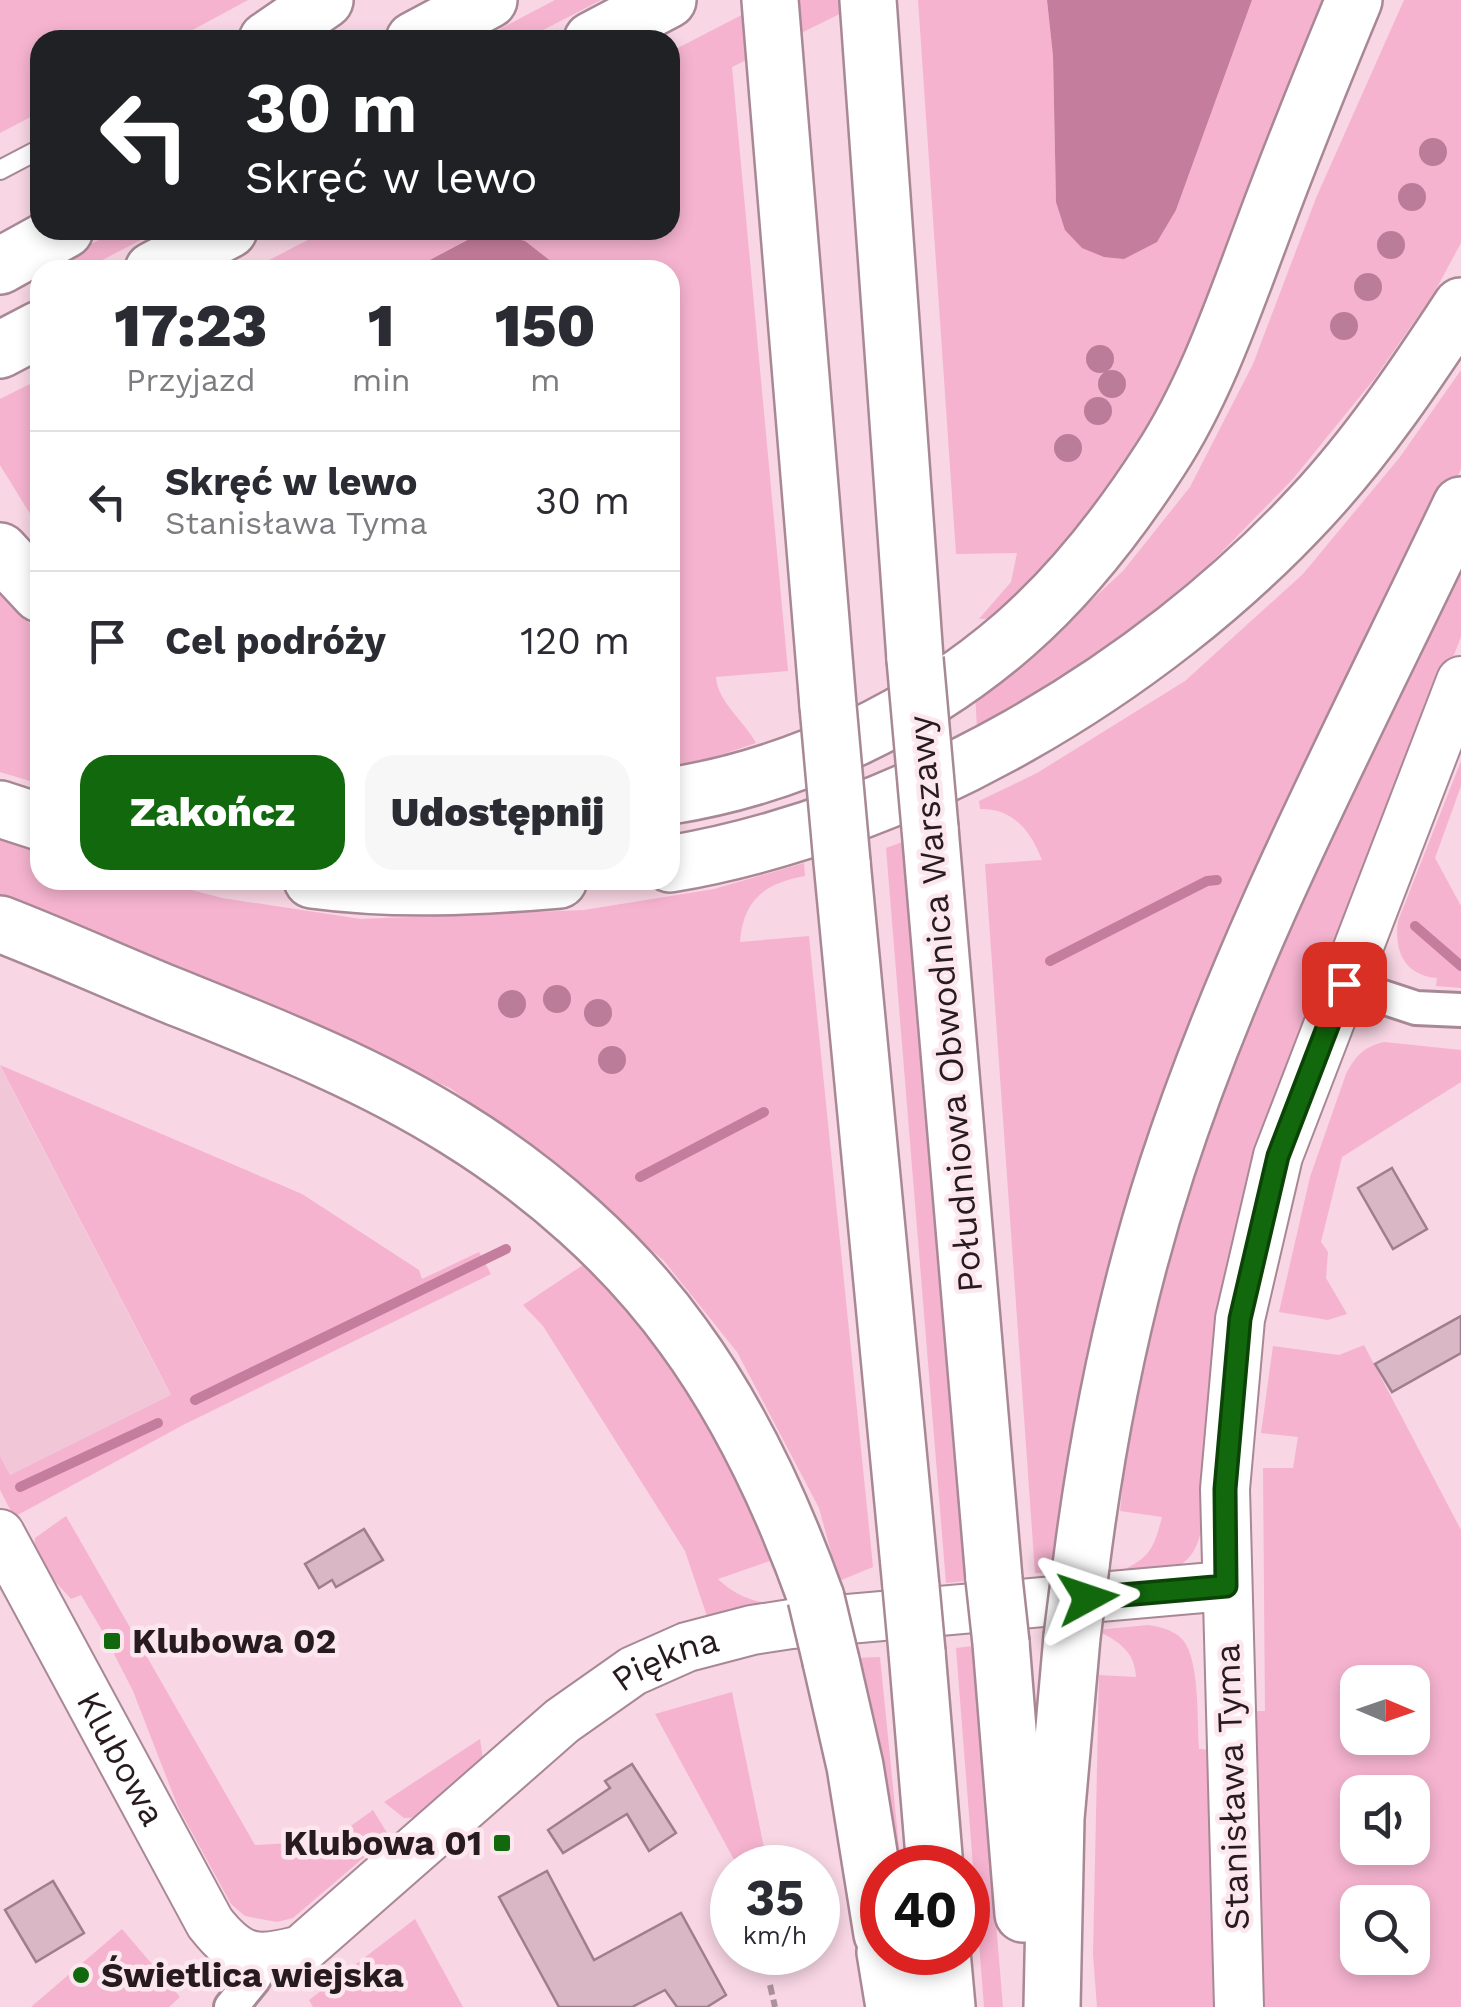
<!DOCTYPE html>
<html lang="pl">
<head>
<meta charset="utf-8">
<style>
  :root { --surface:#fff; --page:#f7f7f7; --text:#2b2b33; --muted:#7c7c81; --line:#e1e1e2; --accent:#12680c }
  body { margin:0; font-family:"Work Sans",sans-serif; background:var(--page); color:var(--text); height:100vh; display:flex; flex-direction:column; font-size:38px; white-space:nowrap }
  * { box-sizing:border-box; margin:0 }
  p { font-size:32px; color:var(--muted) }
  .icon { flex:none; width:55px; height:55px; fill:none; stroke:currentColor; stroke-width:2; stroke-linecap:round; stroke-linejoin:round }
  .map { position:relative; flex:1; overflow:hidden }
  .drawer { position:absolute; left:30px; top:260px; width:650px; height:630px; display:flex; flex-direction:column; background:var(--surface); border-radius:30px; box-shadow:0 5px 15px #0003 }
  .drawer>* { flex:none }
  .top-card { position:absolute; left:30px; top:30px; width:650px; height:210px; border-radius:30px; box-shadow:0 5px 15px #0003; background:#202124; color:#fff; overflow:hidden }
  .needle { width:65px; rotate:92deg }
  .fabs { position:absolute; left:1340px; top:1665px; display:grid; gap:20px }
  .fabs a { display:grid; place-items:center; width:90px; height:90px; border-radius:20px; background:var(--surface); box-shadow:0 5px 15px #0003; font-size:50px }
  .speed { position:absolute; left:710px; top:1845px; display:flex; gap:20px; font-size:50px; font-weight:700; text-align:center }
  .speed>* { display:grid; place-content:center; width:130px; height:130px; border-radius:50%; background:var(--surface); box-shadow:0 5px 15px #0003; line-height:1 }
  .speed small { font-size:25px; font-weight:400 }
  .speed .limit { border:15px solid #d22; background:#fff; color:#111 }
  .pin { position:absolute; display:grid; place-items:center; width:85px; height:85px; color:#fff; margin:-42px; border-radius:20px; box-shadow:0 5px 15px #0006 }
  .me { position:absolute; width:110px; margin:-55px; rotate:85deg; stroke-linejoin:round; filter:drop-shadow(0 0 8px #0008) }
  .turn { display:flex; align-items:center; gap:35px; height:210px; padding:0 50px; font-size:45px }
  .turn .icon { width:130px; height:130px; stroke-width:2.5 }
  .turn b { display:block; font-size:70px; line-height:85px }
  .eta { display:flex; justify-content:space-evenly; align-items:center; height:170px; text-align:center }
  .eta b { font-size:60px; font-weight:800; line-height:70px }
  .primary-button { display:flex; gap:20px; margin-top:auto; padding:20px 50px }
  .primary-button a { flex:1; height:115px; border-radius:30px; background:var(--accent); color:#fff; font-size:40px; font-weight:800; line-height:115px; text-align:center }
  .primary-button a+a { background:var(--page); color:var(--text) }
  ul { padding:0; list-style:none }
  li { display:flex; align-items:center; gap:30px; height:140px; padding:0 50px; border-top:2px solid var(--line) }
  li div { flex:1 }
  li b { display:block; font-size:38px }
  li em { font-style:normal }
  .map>svg:first-child { display:block }
</style>
</head>
<body>
<div class="map">
<svg width="1461" height="2007" viewBox="0 0 1461 2007">
  <rect width="100%" height="100%" fill="#f8d6e3"/>
  <path fill="#f1c7d8" d="M 0,1066 L 171,1396 L 10,1475 L 0,1456 Z"/>
  <g fill="#f5b3cf" fill-rule="evenodd">
    <path d="M 0,0 L 248,0 L 174,40 L 40,40 L 40,112 L 0,133 Z"/>
    <path d="M 555,0 L 601,0 L 524,40 L 479,40 Z"/>
    <path d="M 771,0 L 868,0 L 732,67 L 788,671 L 716,677 C 717,701 745,722 756,743 L 670,772 L 670,270 L 562,270 L 557,265 L 470,238 L 411,270 L 250,270 L 327,230 L 670,230 L 670,52 Z"/>
    <path d="M 918,0 L 1047,0 L 1053,56 L 1056,202 L 1176,210 L 1252,0 L 1329,0 L 1217,285 L 1169,391 L 1119,473 L 1056,552 L 996,618 L 979,619 L 1011,582 L 1017,553 L 956,554 Z"/>
    <path d="M 1404,0 L 1461,0 L 1461,243 L 1434,293 L 1375,378 L 1292,480 L 1206,568 L 1111,645 L 977,729 L 975,691 L 1042,646 L 1123,571 L 1190,487 L 1253,364 L 1316,198 Z"/>
    <path d="M 118,230 L 160,230 L 83,270 L 42,270 Z"/>
    <path d="M 1461,370 L 1461,469 L 1251,906 L 1064,1572 L 1035,1573 L 985,864 L 1042,860 C 1031,831 1013,808 980,809 L 979,801 L 1037,773 L 1185,681 L 1303,574 L 1400,457 Z"/>
    <path d="M 40,379 L 40,530 L 0,465 L 0,399 Z"/>
    <path d="M 1461,539 L 1461,637 L 1364,882 L 1206,1507 C 1196,1573 1179,1572 1118,1572 C 1150,1559 1154,1548 1162,1517 L 1120,1511 L 1123,1483 L 1110,1481 L 1134,1367 L 1214,1092 Z"/>
    <path d="M 0,588 L 40,636 L 40,784 L 0,772 Z"/>
    <path d="M 1461,761 L 1461,786 L 1435,858 L 1461,906 L 1461,988 L 1436,986 L 1437,978 C 1404,975 1394,951 1398,921 Z"/>
    <path d="M 0,839 L 40,850 L 40,880 L 154,880 L 222,898 L 361,919 L 584,910 L 714,889 L 804,863 L 805,876 C 765,883 743,900 740,942 L 809,936 L 873,1567 L 839,1581 L 819,1508 L 737,1352 L 664,1261 L 555,1164 L 450,1088 L 244,995 L 0,898 Z"/>
    <path d="M 905,841 L 966,1581 L 946,1583 L 886,848 Z"/>
    <path d="M 1384,1042 L 1461,1050 L 1461,1082 L 1342,1157 L 1321,1242 L 1328,1252 L 1326,1278 L 1347,1314 L 1328,1320 L 1279,1312 L 1310,1177 L 1346,1074 C 1356,1055 1364,1047 1384,1042 Z"/>
    <path d="M 0,1065 L 302,1194 L 419,1270 L 422,1279 L 479,1252 L 491,1274 L 183,1425 L 14,1517 L 0,1490 L 0,1456 L 10,1475 L 171,1395 Z"/>
    <path d="M 595,1257 L 658,1326 L 787,1555 L 718,1579 C 739,1600 764,1604 793,1607 L 710,1625 L 685,1551 L 543,1326 L 523,1305 Z"/>
    <path d="M 1364,1345 L 1461,1530 L 1461,2007 L 1259,2007 L 1250,1711 L 1265,1711 L 1263,1468 L 1293,1468 L 1298,1437 L 1261,1433 L 1273,1346 L 1339,1355 ZM 1358,1682 L 1412,1682 L 1412,1738 L 1358,1738 ZM 1358,1792 L 1412,1792 L 1412,1848 L 1358,1848 ZM 1358,1902 L 1412,1902 L 1412,1958 L 1358,1958 Z"/>
    <path d="M 66,1516 L 255,1845 L 330,1841 L 373,1810 L 389,1836 L 293,1918 L 277,1922 L 245,1916 L 231,1904 L 178,1807 L 133,1691 L 114,1654 L 122,1648 L 110,1628 L 103,1632 L 81,1595 L 71,1599 L 33,1557 L 35,1538 Z"/>
    <path d="M 1148,1625 C 1161,1627 1174,1630 1183,1640 C 1200,1661 1197,1721 1199,1749 L 1214,1750 L 1223,2007 L 1097,2007 L 1093,1954 L 1099,1675 L 1136,1677 C 1135,1651 1118,1641 1096,1630 Z"/>
    <path d="M 973,1646 L 973,1647 L 1003,2007 L 984,2007 L 956,1648 Z"/>
    <path d="M 880,1657 L 901,1867 L 886,1867 L 854,1658 Z"/>
    <path d="M 732,1692 L 768,1867 L 738,1867 L 655,1714 Z"/>
    <path d="M 480,1739 L 483,1760 L 425,1817 L 404,1818 L 384,1802 Z"/>
    <path d="M 415,1919 L 463,2007 L 313,2007 L 309,2000 Z"/>
    <path d="M 122,1929 L 180,1997 L 169,2007 L 31,2007 Z"/>
  </g>
  <g fill="#c47d9c">
    <path d="M 1047,0 L 1252,0 L 1176,210 L 1157,242 L 1124,259 L 1104,257 L 1082,248 L 1065,230 L 1056,202 L 1053,56 Z"/>
    <path d="M 500,235 L 525,241 L 562,270 L 411,270 L 471,238 Z"/>
  </g>
  <g fill="none" stroke-linecap="round" stroke-linejoin="round">
    <g stroke="#c47d9c" stroke-width="10">
      <path d="M 1415,926 L 1461,966"/>
      <path d="M 1050,961 L 1207,881 L 1217,880"/>
      <path d="M 640,1177 L 764,1112"/>
      <path d="M 195,1400 L 506,1249"/>
      <path d="M 20,1487 L 158,1423"/>
    </g>
  </g>
  <g fill="#d9b7c4" stroke="#9f7f8c" stroke-width="2.5">
    <path d="M 1392,1168 L 1427,1229 L 1393,1249 L 1358,1188 Z"/>
    <path d="M 1461,1316 L 1461,1353 L 1392,1392 L 1375,1364 Z"/>
    <path d="M 364,1529 L 383,1560 L 336,1587 L 332,1580 L 319,1588 L 305,1564 Z"/>
    <path d="M 632,1764 L 676,1833 L 649,1851 L 627,1814 L 563,1853 L 548,1830 L 610,1788 L 605,1781 Z"/>
    <path d="M 547,1871 L 594,1960 L 681,1913 L 726,1995 L 707,2007 L 677,2007 L 665,1990 L 632,2007 L 559,2007 L 499,1897 Z"/>
    <path d="M 53,1881 L 84,1933 L 36,1962 L 5,1910 Z"/>
  </g>
  <g fill="none" stroke-linecap="round" stroke-linejoin="round">
    <defs>
      <path id="lane" d="M 0,170 L 40,149"/>
      <g id="street">
        <path d="M 1343,984 L 1416,1008 L 1461,1010"/>
        <path d="M 231,2007 L 253,1980 L 265,1960"/>
      </g>
      <g id="secondary">
        <path id="s1" d="M 0,1534 L 210,1923 C 240,1961 257,1962 301,1950 L 562,1721 L 633,1671 L 687,1647 L 752,1630 L 791,1624 L 1225,1586"/>
        <path d="M 1239,2007 L 1225,1489 L 1240,1319 L 1278,1156 L 1461,681"/>
      </g>
      <g id="highway">
        <path d="M 770,0 L 828,706"/>
        <path d="M 868,0 L 915,659"/>
        <path d="M 267,40 L 325,0"/>
        <path d="M 414,40 L 489,0"/>
        <path d="M 592,40 L 668,0"/>
        <path d="M 0,266 L 65,230"/>
        <path d="M 153,270 L 229,230"/>
        <path d="M 0,350 L 40,329"/>
        <path d="M 0,551 L 40,594"/>
        <path d="M 670,796 C 795,776 920,717 1015,634 C 1071,585 1120,522 1160,460 C 1205,391 1233,309 1262,232 C 1291,154 1322,77 1354,0"/>
        <path d="M 0,809 L 40,822"/>
        <path d="M 930,828 L 994,1579"/>
        <path d="M 842,862 L 911,1587"/>
        <path d="M 670,864 C 906,824 1149,682 1311,507 C 1368,446 1415,376 1461,306"/>
        <path d="M 312,880 C 394,891 477,887 559,880"/>
        <path d="M 0,924 C 57,946 112,971 168,994 C 265,1033 366,1072 455,1128 C 541,1181 624,1254 683,1336 C 741,1415 783,1506 816,1598"/>
        <path d="M 1081,1566 C 1098,1431 1125,1297 1167,1168 C 1242,938 1358,722 1461,505"/>
        <path d="M 1001,1643 L 1023,1914"/>
        <path d="M 917,1652 L 935,1868"/>
        <path d="M 831,1661 L 855,1766 L 882,1934"/>
        <path d="M 885,1952 L 894,2007"/>
        <path d="M 942,1952 L 947,2007"/>
        <path d="M 1052,2007 L 1056,1818 L 1072,1637"/>
      </g>
    </defs>
    <use href="#lane" stroke="#a88895" stroke-width="22"/>
    <use href="#street" stroke="#a88895" stroke-width="38"/>
    <use href="#secondary" stroke="#a88895" stroke-width="52"/>
    <use href="#highway" stroke="#a88895" stroke-width="60"/>
    <path stroke="#ab919b" stroke-width="6" stroke-dasharray="10 5" stroke-linecap="butt" d="M 770,1985 L 775,2007"/>
    <use href="#lane" stroke="#fff" stroke-width="18"/>
    <use href="#street" stroke="#fff" stroke-width="32"/>
    <use href="#secondary" stroke="#fff" stroke-width="48"/>
    <use href="#highway" stroke="#fff" stroke-width="55"/>
    <defs>
      <g id="highway-bridge">
        <path d="M 915,659 L 930,828"/>
        <path d="M 828,706 L 842,862"/>
        <path d="M 994,1579 L 1001,1643"/>
        <path d="M 911,1587 L 917,1652"/>
        <path d="M 816,1598 L 831,1661"/>
        <path d="M 1072,1637 L 1081,1566"/>
      </g>
    </defs>
    <use href="#highway-bridge" stroke="#a88895" stroke-width="60" stroke-linecap="butt"/>
    <use href="#highway-bridge" stroke="#fff" stroke-width="55"/>
  </g>
  <g fill="#bb7c9a">
    <circle cx="1433" cy="152" r="14"/>
    <circle cx="1412" cy="197" r="14"/>
    <circle cx="1391" cy="245" r="14"/>
    <circle cx="1368" cy="287" r="14"/>
    <circle cx="1344" cy="326" r="14"/>
    <circle cx="1100" cy="359" r="14"/>
    <circle cx="1112" cy="384" r="14"/>
    <circle cx="1098" cy="411" r="14"/>
    <circle cx="1068" cy="448" r="14"/>
    <circle cx="557" cy="999" r="14"/>
    <circle cx="512" cy="1004" r="14"/>
    <circle cx="598" cy="1013" r="14"/>
    <circle cx="612" cy="1060" r="14"/>
  </g>
  <g fill="none" stroke-linecap="round" stroke-linejoin="round">
    <defs>
      <path id="route" d="M 1088,1598 L 1226,1586 L 1225,1489 L 1240,1319 L 1278,1156 L 1344,984"/>
    </defs>
    <use href="#route" stroke="#0c4408" stroke-width="25"/>
    <use href="#route" stroke="#12680c" stroke-width="18"/>
  </g>
  <g fill="#12680c" stroke="#fce7ef" stroke-width="4">
    <rect x="102" y="1631" width="20" height="20" rx="5"/>
    <rect x="492" y="1833" width="20" height="20" rx="5"/>
    <circle cx="81" cy="1975" r="10"/>
  </g>
  <g text-anchor="middle" stroke-width="9" stroke-linejoin="round" paint-order="stroke">
    <g font-size="35" fill="#271b20" stroke="#fce7ef">
      <text transform="translate(945 1004) rotate(-95)" y="12">Południowa Obwodnica Warszawy</text>
      <text dy="12" stroke="none"><textPath href="#s1" startOffset="1015">Piękna</textPath></text>
      <text dy="12" stroke="none"><textPath href="#s1" startOffset="255">Klubowa</textPath></text>
      <text transform="translate(1232 1787) rotate(-92)" y="12">Stanisława Tyma</text>
    </g>
    <g font-size="35" font-weight="bold" fill="#271b20" stroke="#fce7ef" text-anchor="start">
      <text x="132" y="1653">Klubowa 02</text>
      <text x="482" y="1855" text-anchor="end">Klubowa 01</text>
      <text x="101" y="1987">Świetlica wiejska</text>
    </g>
  </g>
</svg>
<div class="fabs">
<a><svg class="needle" viewBox="-14 -14 28 28"><path d="M0-13l5 13h-10z" fill="#e53935"/><path d="M0 13l5-13h-10z" fill="#7c7c81"/></svg></a>
<a><svg class="icon" aria-label="sound" viewBox="0 0 24 24"><path d="M4 9h4l5-4v14l-5-4H4zM17 9q2 3 0 6"/></svg></a>
<a><svg class="icon" aria-label="search" viewBox="0 0 24 24"><circle cx="10" cy="10" r="6"/><path d="M15 15l6 6"/></svg></a>
</div>
<div class="speed"><div>35<small>km/h</small></div><div class="limit">40</div></div>
<div class="pin" style="left:1344px;top:984px;background:#d93025"><svg class="icon" aria-label="arrive" viewBox="0 0 24 24"><path d="M6 21V4h12l-3 4 3 4H6"/></svg></div>
<svg class="me" style="left:1088px;top:1598px" viewBox="-20 -20 40 40"><path d="M0-17L14 15 0 8-14 15z" fill="#12680c" stroke="#fff" stroke-width="4"/></svg>
<div class="top-card">
<div class="turn"><svg class="icon" aria-label="left" viewBox="0 0 24 24"><path d="M17 20v-9H6M10 6l-5 5 5 5"/></svg><div><b>30 m</b>Skręć w lewo</div></div>
</div>
<section class="drawer">
<div class="eta">
<div><b>17:23</b><p>Przyjazd</p></div>
<div><b>1</b><p>min</p></div>
<div><b>150</b><p>m</p></div>
</div>
<ul>
<li><svg class="icon" aria-label="left" viewBox="0 0 24 24"><path d="M17 20v-9H6M10 6l-5 5 5 5"/></svg><div><b>Skręć w lewo</b><p>Stanisława Tyma</p></div><em>30 m</em></li>
<li><svg class="icon" aria-label="arrive" viewBox="0 0 24 24"><path d="M6 21V4h12l-3 4 3 4H6"/></svg><div><b>Cel podróży</b></div><em>120 m</em></li>
</ul>
<div class="primary-button"><a>Zakończ</a><a>Udostępnij</a></div>
</section>
</div>
</body>
</html>
